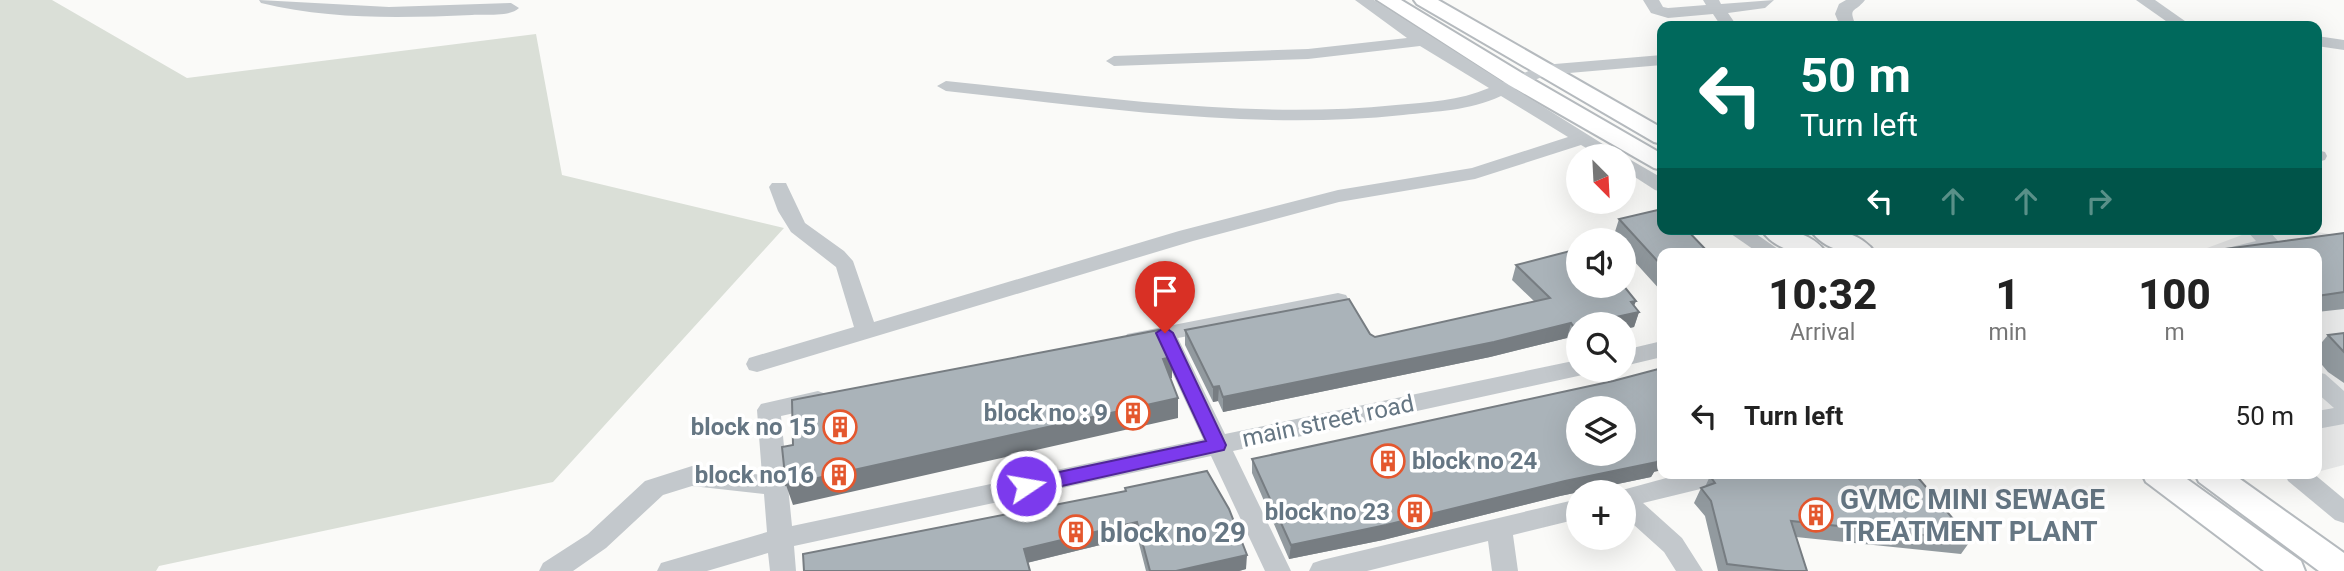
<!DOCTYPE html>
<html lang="en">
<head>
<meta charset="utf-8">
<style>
  :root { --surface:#fff; --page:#f6f6f6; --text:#222; --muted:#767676 }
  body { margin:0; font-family:Roboto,sans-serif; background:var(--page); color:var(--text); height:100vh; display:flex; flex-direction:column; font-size:26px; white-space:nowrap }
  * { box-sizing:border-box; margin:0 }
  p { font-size:23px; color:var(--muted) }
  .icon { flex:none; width:38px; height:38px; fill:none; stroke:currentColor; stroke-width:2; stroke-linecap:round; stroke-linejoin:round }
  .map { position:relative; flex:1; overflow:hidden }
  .side { position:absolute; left:1657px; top:248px; width:665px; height:231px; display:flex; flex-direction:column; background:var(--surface); border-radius:14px; box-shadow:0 7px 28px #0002 }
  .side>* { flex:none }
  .guide { position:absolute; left:1657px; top:21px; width:665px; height:214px; border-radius:14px; box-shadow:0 7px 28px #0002; background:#00695c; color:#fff; overflow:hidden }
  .needle { width:46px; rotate:156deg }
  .controls { position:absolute; left:1566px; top:144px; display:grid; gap:14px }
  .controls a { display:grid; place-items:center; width:70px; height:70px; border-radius:50%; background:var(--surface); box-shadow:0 7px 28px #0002; font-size:35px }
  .pin { position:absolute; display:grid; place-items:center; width:60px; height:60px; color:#fff; margin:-72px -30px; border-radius:50% 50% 50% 0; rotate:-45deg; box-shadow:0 0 7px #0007 }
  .pin .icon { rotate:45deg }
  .me { position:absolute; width:77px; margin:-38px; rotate:78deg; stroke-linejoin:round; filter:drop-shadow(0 0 5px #0008) }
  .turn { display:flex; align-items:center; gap:24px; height:147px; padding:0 28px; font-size:32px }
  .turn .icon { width:91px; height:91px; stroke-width:2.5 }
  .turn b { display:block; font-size:49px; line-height:60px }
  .lanes { display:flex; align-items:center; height:66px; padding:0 28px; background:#0003; justify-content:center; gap:35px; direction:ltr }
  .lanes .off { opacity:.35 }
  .eta { display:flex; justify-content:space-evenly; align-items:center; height:119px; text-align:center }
  .eta b { font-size:42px; font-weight:800; line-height:49px }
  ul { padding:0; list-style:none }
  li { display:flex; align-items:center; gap:21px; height:98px; padding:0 28px }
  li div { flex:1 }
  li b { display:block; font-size:26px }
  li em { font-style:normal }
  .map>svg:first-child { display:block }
</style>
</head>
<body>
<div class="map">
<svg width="2344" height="571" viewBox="0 0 2344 571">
  <rect width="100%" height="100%" fill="#fafaf8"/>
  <path fill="#e8e9e9" d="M 2258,229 L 2296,229 L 2344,236 L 2344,465 L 2317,472 L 2317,254 L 2191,254 Z"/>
  <path fill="#dadfd7" d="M 0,0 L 52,0 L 187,78 L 536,34 L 562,175 L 784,228 L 553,482 L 159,566 L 156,571 L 0,571 Z"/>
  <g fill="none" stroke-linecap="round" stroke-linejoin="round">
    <defs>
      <g id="major">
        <path d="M 1377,0 L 1401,0 L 1525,75 L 1662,154 L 1662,170 L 1654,168 L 1509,85 Z"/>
        <path d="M 1414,0 L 1438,0 L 1662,128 L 1662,144 L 1654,142 L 1417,4 Z"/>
        <path d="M 1761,229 C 1784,229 1812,231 1827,254 C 1803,254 1775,252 1761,229 Z"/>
        <path d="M 1810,229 C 1833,229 1861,231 1876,254 C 1852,254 1824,252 1810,229 Z"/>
        <path d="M 2142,474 L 2180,474 L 2301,561 L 2305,571 L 2264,571 L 2146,482 Z"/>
        <path d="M 2195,474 L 2233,474 L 2344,553 L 2344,571 L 2319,571 L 2199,482 Z"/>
      </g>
    </defs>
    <use href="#major" stroke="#b5babe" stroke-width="4"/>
    <g fill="#c3c8cc" fill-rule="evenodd">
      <path d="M 259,0 L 389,7 L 511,3 L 519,8 C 510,17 485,14 472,15 C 402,18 330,20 261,3 Z"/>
      <path d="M 1355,0 L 1374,0 L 1503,82 L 1543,65 L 1662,55 L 1662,65 L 1546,75 L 1515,89 L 1622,156 L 1600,156 L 1581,145 L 1475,179 L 1339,202 L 1193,241 L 757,372 L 749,370 L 746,364 L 749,358 L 854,327 L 836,267 L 791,232 L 778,211 L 769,187 L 772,183 L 786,183 L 805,223 L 844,251 L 853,261 L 874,322 L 1179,231 L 1338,190 L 1472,168 L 1568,137 L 1501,96 C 1468,111 1438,111 1403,115 C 1251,131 1097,107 946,91 L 937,86 L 946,81 C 1094,96 1247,120 1396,105 C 1428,102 1459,101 1489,88 L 1420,46 L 1308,59 L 1114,66 L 1106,61 L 1114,56 L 1308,49 L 1407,38 Z"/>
      <path d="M 1643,0 L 1659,0 L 1663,7 L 1668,8 L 1706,5 L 1703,0 L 1719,0 L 1721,4 L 1774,0 L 1765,8 L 1728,13 L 1737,26 L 1721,26 L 1713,14 L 1668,18 L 1651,13 Z"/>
      <path d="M 1846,0 L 1865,0 C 1854,14 1848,6 1856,26 L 1840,26 L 1835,14 L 1839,4 Z"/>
      <path d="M 2136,0 L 2155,0 L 2192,26 L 2173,26 Z"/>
      <path d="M 2317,36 L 2344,40 L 2344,50 L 2317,46 Z"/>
      <path d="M 2317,150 L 2325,152 L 2327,156 L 2325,160 L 2317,162 Z"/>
      <path d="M 1624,156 L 1662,178 L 1662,192 L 1655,190 L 1624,170 Z"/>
      <path d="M 1724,229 L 1749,229 L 1785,254 L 1760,254 Z"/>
      <path d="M 2245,229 L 2267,229 L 2278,241 L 2263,254 L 2220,254 L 2223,249 L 2256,241 Z"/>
      <path d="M 1338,293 L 1346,295 L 1349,300 L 1346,305 L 1178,338 L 1225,434 L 1578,360 L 1578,369 L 1589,369 L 1586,374 L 1578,376 L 1233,451 L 1291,571 L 1265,571 L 1211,456 L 794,546 L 796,571 L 770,571 L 768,553 L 707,571 L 657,571 L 661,563 L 767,532 L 764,494 L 692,486 L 663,495 L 606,548 L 573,571 L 539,571 L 543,563 L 588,534 L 645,481 L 692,466 L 762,475 L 757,410 L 761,404 L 818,391 L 826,394 L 830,400 L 826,406 L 781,416 L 792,526 L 1203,439 L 1158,342 L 1135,347 L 1127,344 L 1124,339 L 1127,334 Z"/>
      <path d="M 1662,341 L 1662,357 L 1624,366 L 1624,350 Z"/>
      <path d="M 2317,372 L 2325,374 L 2344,391 L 2344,424 L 2317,429 L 2317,411 L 2334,408 L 2317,393 Z"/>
      <path d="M 1681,474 L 1733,474 L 1730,481 L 1721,484 L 1643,503 L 1682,538 L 1703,571 L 1676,571 L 1664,552 L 1624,516 L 1624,492 L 1615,492 Z"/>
      <path d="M 2285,474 L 2314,474 L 2344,499 L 2344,523 L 2335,520 L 2288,481 Z"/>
      <path d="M 1578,499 L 1578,519 L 1513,535 L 1518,571 L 1492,571 L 1488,541 L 1367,571 L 1309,571 L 1313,563 L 1322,560 Z"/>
    </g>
    <use href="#major" fill="#fff" fill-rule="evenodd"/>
  </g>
  <g fill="#929a9f">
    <path d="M 1619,219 L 1662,254 L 1662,292 L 1624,250 L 1624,240 L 1615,240 L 1613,238 Z"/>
    <path d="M 2344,233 L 2344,309 L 2317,312 L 2317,254 L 2221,254 L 2225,249 Z"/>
    <path d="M 1516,265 L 1634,306 L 1639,312 L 1634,327 L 1569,341 L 1567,338 L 1490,357 L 1223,412 L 1218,401 L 1213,402 L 1185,345 L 1185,330 L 1370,334 L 1375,337 L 1535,302 L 1512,280 Z"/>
    <path d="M 2344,333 L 2344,383 L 2328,372 L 2317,359 L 2317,348 L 2328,335 Z"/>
    <path d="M 1252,459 L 1654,472 L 1651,477 L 1560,496 L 1383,540 L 1289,559 L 1252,473 Z"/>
    <path d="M 1710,476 L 1971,540 L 1961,554 L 1796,537 L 1807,571 L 1718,571 L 1705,516 L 1694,503 L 1701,488 L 1705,487 Z"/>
    <path d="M 1125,488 L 1246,569 L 1239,571 L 1146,571 L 1137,536 L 1027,563 L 1125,492 Z"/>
  </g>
  <g fill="#777d82">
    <path d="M 1636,301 L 1631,314 L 1639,312 L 1634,327 L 1624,329 L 1624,324 L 1584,324 L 1631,302 Z"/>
    <path d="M 1571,323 L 1567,338 L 1490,357 L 1223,412 L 1223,397 Z"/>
    <path d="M 1578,325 L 1578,339 L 1569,341 L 1573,326 Z"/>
    <path d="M 1172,357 L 1172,378 L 1163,379 L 1163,359 Z"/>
    <path d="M 1219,386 L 1218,401 L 1213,402 L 1213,387 Z"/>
    <path d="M 1178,398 L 1178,418 L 793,505 L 786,485 Z"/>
    <path d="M 1662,456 L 1662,470 L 1654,472 L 1651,477 L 1560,496 L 1383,540 L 1289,559 L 1291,545 Z"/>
    <path d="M 1137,522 L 1137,536 L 1026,563 L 1024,549 Z"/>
    <path d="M 1247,555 L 1246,569 L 1239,571 L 1176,571 Z"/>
  </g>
  <g fill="#aab3b9" stroke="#777d82" stroke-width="2" fill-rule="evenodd">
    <path d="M 1662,209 L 1662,229 L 1686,229 L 1710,254 L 1662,254 L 1662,266 L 1619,219 Z"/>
    <path d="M 2344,233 L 2344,292 L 2317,296 L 2317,254 L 2229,254 L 2225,249 Z"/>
    <path d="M 1578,249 L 1578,285 L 1623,285 L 1636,301 L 1631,302 L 1639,312 L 1584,324 L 1578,324 L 1578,325 L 1573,326 L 1571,323 L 1494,342 L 1223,397 L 1219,386 L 1213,387 L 1185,330 L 1349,299 L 1370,334 L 1375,337 L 1550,298 L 1516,265 Z"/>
    <path d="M 1159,330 L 1172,357 L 1163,359 L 1178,398 L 786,485 L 782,447 L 793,445 L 792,400 Z"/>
    <path d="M 2344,333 L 2344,352 L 2328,335 Z"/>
    <path d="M 1662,368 L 1662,456 L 1660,457 L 1657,462 L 1565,481 L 1386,525 L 1291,545 L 1252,459 L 1613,381 ZM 1578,408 L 1624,408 L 1624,453 L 1578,453 Z"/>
    <path d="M 1207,471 L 1229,509 L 1247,555 L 1176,571 L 1150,571 L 1137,522 L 1024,549 L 1030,571 L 804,571 L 803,554 L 1126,491 L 1125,488 Z"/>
    <path d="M 1717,474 L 1915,474 L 1971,540 L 1791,521 L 1807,571 L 1785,571 L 1727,564 L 1711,501 L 1701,488 L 1715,483 L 1710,476 Z"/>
  </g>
  <path fill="#7c3aed" stroke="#51269a" stroke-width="2" d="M 1165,327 L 1173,333 L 1226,445 L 1224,450 L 1026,494 L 1019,491 L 1016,486 L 1019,481 L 1026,479 L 1206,441 L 1156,333 Z"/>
  <defs>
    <symbol id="building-ring" viewBox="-11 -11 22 22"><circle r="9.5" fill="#fff" stroke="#e4572e" stroke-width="1.5"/><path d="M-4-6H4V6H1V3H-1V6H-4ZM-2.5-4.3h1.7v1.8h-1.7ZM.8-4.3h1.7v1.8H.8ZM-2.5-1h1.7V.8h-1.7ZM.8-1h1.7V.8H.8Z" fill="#e4572e"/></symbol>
  </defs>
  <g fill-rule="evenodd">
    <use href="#building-ring" x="1114" y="394" width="38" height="38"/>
    <use href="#building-ring" x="821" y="408" width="38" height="38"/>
    <use href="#building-ring" x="1369" y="442" width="38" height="38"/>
    <use href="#building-ring" x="820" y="456" width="38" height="38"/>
    <use href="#building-ring" x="1396" y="493" width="38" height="38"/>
    <use href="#building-ring" x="1797" y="496" width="38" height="38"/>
    <use href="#building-ring" x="1057" y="513" width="38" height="38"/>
  </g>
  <g text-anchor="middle" stroke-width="7" stroke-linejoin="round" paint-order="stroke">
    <g font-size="24" font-weight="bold" fill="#657683" stroke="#fff" text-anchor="end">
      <text x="1108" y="421">block no : 9</text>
      <text x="816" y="435">block no 15</text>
      <text x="1412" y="469" text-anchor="start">block no 24</text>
      <text x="814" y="483">block no16</text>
      <text x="1390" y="520">block no 23</text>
    </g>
    <g font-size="24" fill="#657683" stroke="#fff">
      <text transform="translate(1328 421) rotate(-12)" y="8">main street road</text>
    </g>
    <g font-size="28" font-weight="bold" fill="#657683" stroke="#fff" text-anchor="start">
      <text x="1840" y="509">GVMC MINI SEWAGE<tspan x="1840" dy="32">TREATMENT PLANT</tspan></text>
      <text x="1100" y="542">block no 29</text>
    </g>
  </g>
</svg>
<div class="controls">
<a><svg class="needle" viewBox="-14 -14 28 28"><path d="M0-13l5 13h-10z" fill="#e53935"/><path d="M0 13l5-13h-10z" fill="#767676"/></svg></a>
<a><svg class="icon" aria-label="sound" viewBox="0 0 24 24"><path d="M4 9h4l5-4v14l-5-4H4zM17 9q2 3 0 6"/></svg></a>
<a><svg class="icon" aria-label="search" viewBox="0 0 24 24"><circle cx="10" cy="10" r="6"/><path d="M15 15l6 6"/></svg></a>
<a><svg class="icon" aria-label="layers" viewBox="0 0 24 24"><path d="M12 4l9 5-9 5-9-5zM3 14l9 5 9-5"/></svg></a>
<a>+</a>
</div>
<div class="pin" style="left:1165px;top:333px;background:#d93025"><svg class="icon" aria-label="arrive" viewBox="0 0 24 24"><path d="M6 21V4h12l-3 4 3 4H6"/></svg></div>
<svg class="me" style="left:1026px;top:486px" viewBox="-20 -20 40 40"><circle r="17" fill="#7c3aed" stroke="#fff" stroke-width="3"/><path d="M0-11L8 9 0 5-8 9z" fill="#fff"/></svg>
<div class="guide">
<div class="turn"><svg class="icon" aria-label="left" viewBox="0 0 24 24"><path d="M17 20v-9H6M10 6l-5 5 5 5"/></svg><div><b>50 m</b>Turn left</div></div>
<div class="lanes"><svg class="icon" aria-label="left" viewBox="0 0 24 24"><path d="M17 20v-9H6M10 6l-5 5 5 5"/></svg><svg class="icon off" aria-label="ahead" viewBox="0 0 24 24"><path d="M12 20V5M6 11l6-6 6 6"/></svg><svg class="icon off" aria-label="ahead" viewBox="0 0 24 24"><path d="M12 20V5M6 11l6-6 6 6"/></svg><svg class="icon off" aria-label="right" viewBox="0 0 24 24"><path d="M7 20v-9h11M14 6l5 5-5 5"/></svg></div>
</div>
<section class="side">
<div class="eta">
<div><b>10:32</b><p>Arrival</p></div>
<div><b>1</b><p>min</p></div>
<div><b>100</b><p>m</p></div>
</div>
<ul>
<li><svg class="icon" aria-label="left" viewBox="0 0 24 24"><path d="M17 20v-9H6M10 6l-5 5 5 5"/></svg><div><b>Turn left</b></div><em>50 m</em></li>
</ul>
</section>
</div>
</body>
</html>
